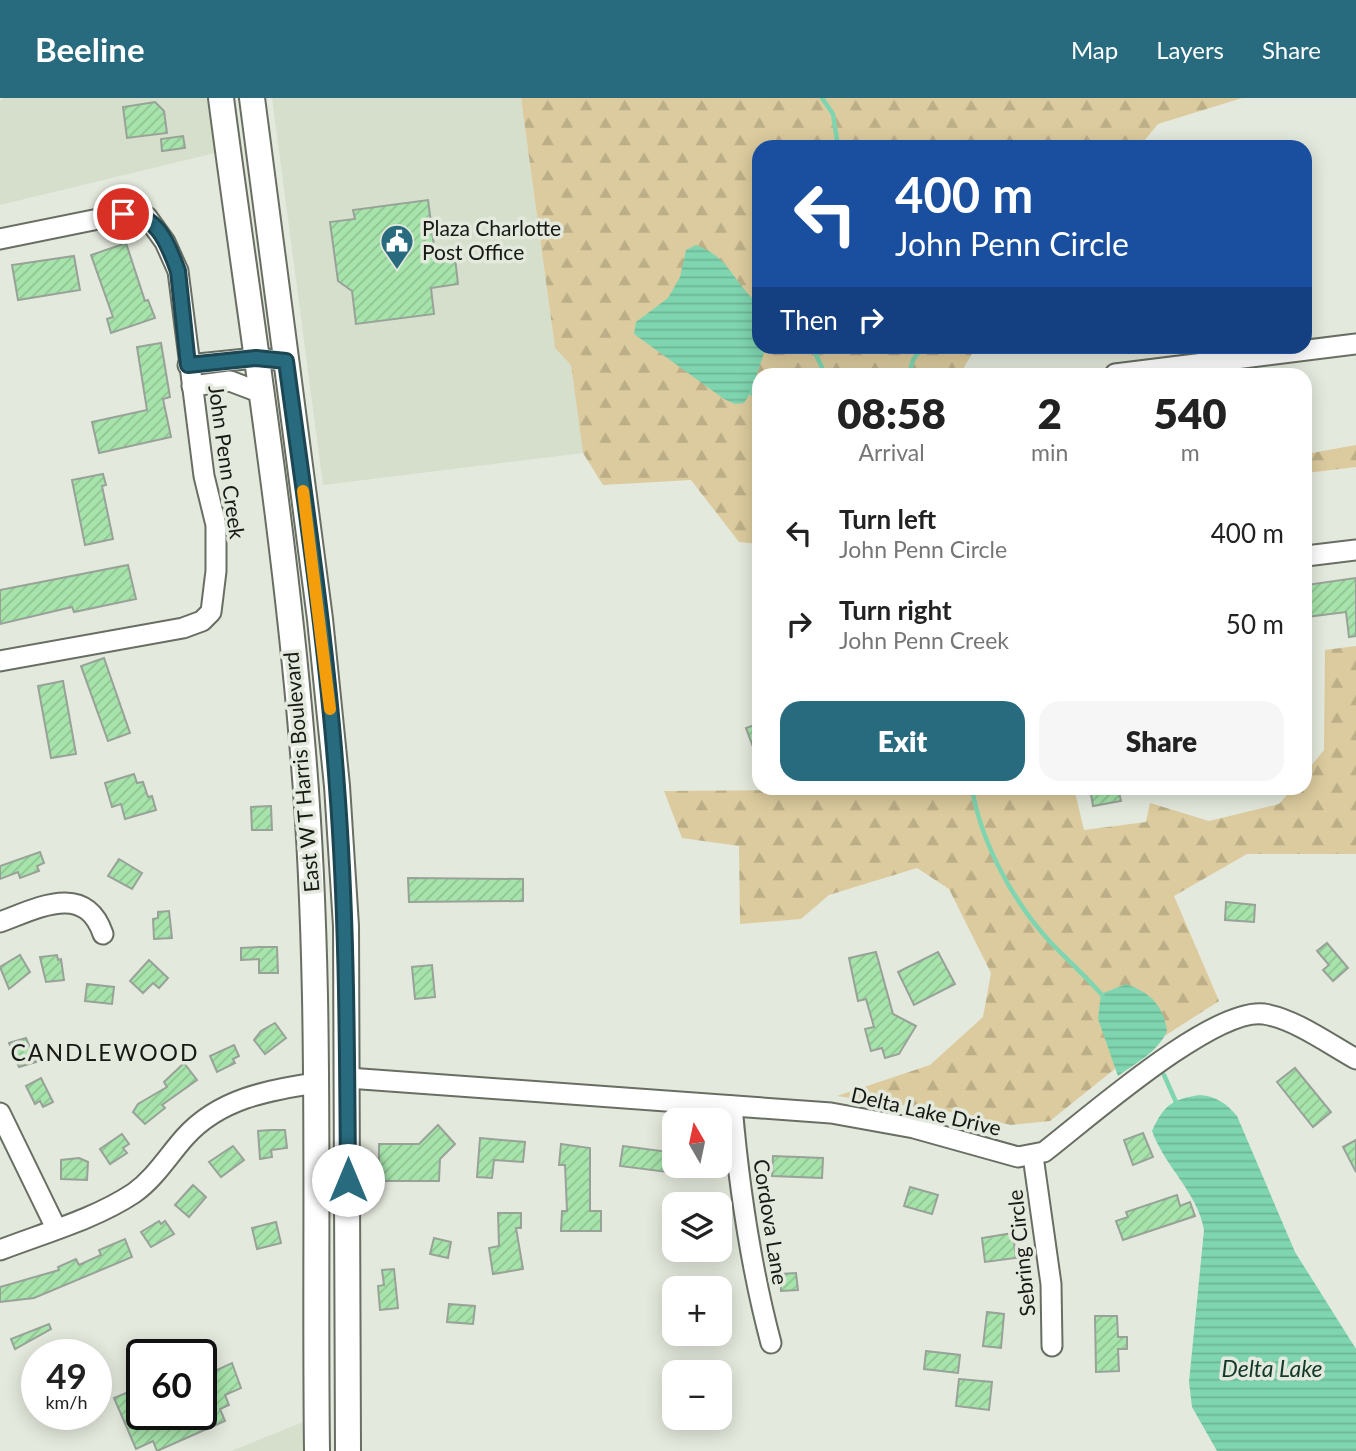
<!DOCTYPE html>
<html lang="en">
<head>
<meta charset="utf-8">
<style>
  :root { --surface:#fff; --page:#f6f6f6; --text:#222; --muted:#767676; --accent:#296b7e }
  body { margin:0; font-family:Lato,sans-serif; background:var(--page); color:var(--text); height:100vh; display:flex; flex-direction:column; font-size:26px; white-space:nowrap }
  * { box-sizing:border-box; margin:0 }
  p { font-size:23px; color:var(--muted) }
  .icon { flex:none; width:38px; height:38px; fill:none; stroke:currentColor; stroke-width:2; stroke-linecap:round; stroke-linejoin:round }
  .map { position:relative; flex:1; overflow:hidden }
  .panel { position:absolute; left:752px; top:270px; width:560px; height:427px; display:flex; flex-direction:column; background:var(--surface); border-radius:21px; box-shadow:0 4px 18px #0003 }
  .panel>* { flex:none }
  .top-card { position:absolute; left:752px; top:42px; width:560px; height:214px; border-radius:21px; box-shadow:0 4px 18px #0003; background:#1a4fa0; color:#fff; overflow:hidden }
  .needle { width:46px; rotate:351deg }
  .tools { position:absolute; left:662px; top:1010px; display:grid; gap:14px }
  .tools a { display:grid; place-items:center; width:70px; height:70px; border-radius:14px; background:var(--surface); box-shadow:0 4px 18px #0003; font-size:35px }
  .speed { position:absolute; left:21px; top:1241px; display:flex; gap:14px; font-size:35px; font-weight:700; text-align:center }
  .speed>* { display:grid; place-content:center; width:91px; height:91px; border-radius:50%; background:var(--surface); box-shadow:0 4px 18px #0003; line-height:1 }
  .speed small { font-size:18px; font-weight:400 }
  .speed .limit { border:4px solid #111; border-radius:10px; background:#fff; color:#111 }
  .pin { position:absolute; display:grid; place-items:center; width:60px; height:60px; color:#fff; margin:-30px; border:4px solid #fff; border-radius:50%; box-shadow:0 2px 7px #0007 }
  .me { position:absolute; width:77px; margin:-38px; rotate:0deg; stroke-linejoin:round; filter:drop-shadow(0 0 5px #0008) }
  .turn { display:flex; align-items:center; gap:24px; height:147px; padding:0 28px; font-size:32px }
  .turn .icon { width:91px; height:91px; stroke-width:2.5 }
  .turn b { display:block; font-size:49px; line-height:60px }
  .then { display:flex; align-items:center; height:66px; padding:0 28px; background:#0003; gap:14px; font-size:26px }
  .eta { display:flex; justify-content:space-evenly; align-items:center; height:119px; text-align:center }
  .eta b { font-size:42px; font-weight:800; line-height:49px }
  .primary-button { display:flex; gap:14px; margin-top:auto; padding:14px 28px }
  .primary-button a { flex:1; height:80px; border-radius:21px; background:var(--accent); color:#fff; font-size:28px; font-weight:800; line-height:80px; text-align:center }
  .primary-button a+a { background:var(--page); color:var(--text) }
  ul { padding:0; list-style:none }
  li { display:flex; align-items:center; gap:21px; height:91px; padding:0 28px }
  li div { flex:1 }
  li b { display:block; font-size:26px }
  li em { font-style:normal }
  header { display:flex; align-items:center; gap:42px; box-sizing:border-box; height:98px; padding:0 35px; background:var(--accent); color:#fff }
  header strong { font-size:33px }
  nav { display:flex; gap:38px; margin-inline-start:auto; font-size:24px }
  .map>svg:first-child { display:block }
</style>
</head>
<body>
<header>
<strong>Beeline</strong>
<nav><a>Map</a><a>Layers</a><a>Share</a></nav>
</header>
<div class="map">
<svg width="1356" height="1353" viewBox="0 0 1356 1353">
  <defs>
    <pattern id="forest-firs" width="22" height="20" patternUnits="userSpaceOnUse" patternTransform="scale(1.75)"><rect width="22" height="20" fill="#dccb9e"/><path d="M5 1l3.5 6h-7zM16 11l3.5 6h-7z" fill="#bcae87"/></pattern>
    <pattern id="water-rules" width="6" height="5" patternUnits="userSpaceOnUse" patternTransform="scale(1.75)"><rect width="6" height="5" fill="#7fd5b0"/><path d="M0 2.5h6" fill="none" stroke="#6db696"/></pattern>
    <pattern id="building-hatch" width="6" height="6" patternUnits="userSpaceOnUse" patternTransform="scale(1.75)"><rect width="6" height="6" fill="#a7e4ab"/><path d="M-1 1l2-2M0 6l6-6M5 7l2-2" fill="none" stroke="#8fc392"/></pattern>
  </defs>
  <rect width="100%" height="100%" fill="#e4e9dd"/>
  <g fill="#d6dfcc">
    <path d="M 3,0 L 207,0 L 215,55 L 0,107 L 0,3 Z"/>
    <path d="M 272,0 L 521,0 L 555,250 L 571,266 L 583,355 L 323,387 Z"/>
    <path d="M 303,1324 L 304,1353 L 231,1353 Z"/>
  </g>
  <g fill="url(#forest-firs)">
    <path d="M 521,0 L 1242,0 L 1158,26 L 1139,49 L 760,49 L 760,248 L 976,249 L 960,276 L 760,276 L 759,446 L 739,444 L 691,382 L 603,387 L 583,355 L 571,267 L 555,250 Z"/>
    <path d="M 1356,347 L 1356,369 L 1306,375 L 1306,356 Z"/>
    <path d="M 1356,548 L 1356,756 L 1247,756 L 1174,798 L 1219,903 L 1121,966 L 1050,1023 L 1011,1027 L 958,1015 L 837,998 L 930,967 L 983,919 L 991,875 L 949,791 L 917,770 L 829,797 L 801,821 L 740,826 L 739,748 L 682,740 L 664,693 L 1074,690 L 1084,732 L 1146,724 L 1150,705 L 1209,723 L 1279,706 L 1293,690 L 1306,690 L 1306,674 L 1324,652 L 1325,552 Z"/>
  </g>
  <g fill="url(#water-rules)">
    <path d="M 696,147 C 731,160 732,184 759,206 L 760,248 L 766,249 L 751,294 L 744,305 L 735,306 L 724,301 L 634,236 L 636,224 L 668,200 L 680,179 L 686,152 Z"/>
    <path d="M 1126,886 C 1151,895 1163,907 1167,933 C 1158,954 1136,965 1118,978 L 1098,921 L 1101,896 Z"/>
    <path d="M 1200,997 C 1216,998 1227,1006 1237,1018 L 1295,1154 L 1356,1251 L 1356,1353 L 1217,1353 L 1192,1309 L 1189,1284 L 1204,1132 C 1198,1095 1165,1069 1152,1033 C 1164,1007 1172,1001 1200,997 Z"/>
  </g>
  <g fill="none" stroke-linecap="round" stroke-linejoin="round">
    <g stroke="#7fd5b0" stroke-width="4.5">
      <path d="M 822,0 L 833,16 L 838,49"/>
      <path d="M 812,248 L 825,276"/>
      <path d="M 909,276 L 913,262 L 923,248"/>
      <path d="M 751,294 L 760,306"/>
      <path d="M 972,690 C 981,745 1014,806 1053,847 C 1070,864 1087,880 1103,898"/>
      <path d="M 1164,977 L 1176,1004"/>
    </g>
  </g>
  <g fill="url(#building-hatch)" stroke="#98a299" stroke-width="2">
    <path d="M 155,4 L 164,13 L 167,35 L 127,40 L 123,9 Z"/>
    <path d="M 183,38 L 185,50 L 162,53 L 161,41 Z"/>
    <path d="M 428,102 L 436,163 L 455,160 L 458,186 L 431,190 L 434,216 L 356,226 L 352,193 L 338,183 L 330,124 L 355,121 L 353,112 Z"/>
    <path d="M 126,145 L 145,203 L 148,202 L 155,220 L 111,235 L 107,221 L 113,219 L 91,157 Z"/>
    <path d="M 74,158 L 80,192 L 18,202 L 12,167 Z"/>
    <path d="M 161,245 L 170,299 L 163,301 L 171,339 L 99,355 L 92,324 L 147,312 L 137,249 Z"/>
    <path d="M 103,376 L 106,387 L 102,388 L 113,441 L 85,447 L 72,382 Z"/>
    <path d="M 128,467 L 136,501 L 74,514 L 72,509 L 0,526 L 0,492 Z"/>
    <path d="M 1356,480 L 1356,538 L 1349,539 L 1346,514 L 1306,519 L 1306,487 Z"/>
    <path d="M 104,560 L 130,635 L 108,643 L 81,568 Z"/>
    <path d="M 63,583 L 76,656 L 51,660 L 38,588 Z"/>
    <path d="M 760,625 L 760,662 L 758,662 L 746,630 Z"/>
    <path d="M 134,676 L 137,685 L 143,684 L 148,699 L 152,698 L 156,712 L 125,721 L 121,706 L 112,709 L 105,685 Z"/>
    <path d="M 1090,690 L 1118,690 L 1121,703 L 1093,708 Z"/>
    <path d="M 271,708 L 272,732 L 252,732 L 251,709 Z"/>
    <path d="M 40,754 L 44,765 L 37,768 L 39,773 L 20,780 L 18,774 L 0,781 L 0,768 Z"/>
    <path d="M 119,761 L 142,775 L 132,791 L 108,778 Z"/>
    <path d="M 408,780 L 523,781 L 523,803 L 409,804 Z"/>
    <path d="M 1226,804 L 1255,807 L 1254,824 L 1225,822 Z"/>
    <path d="M 169,813 L 172,840 L 154,841 L 153,821 L 158,820 L 158,814 Z"/>
    <path d="M 1327,845 L 1348,870 L 1333,883 L 1323,872 L 1329,867 L 1317,853 Z"/>
    <path d="M 260,849 L 277,849 L 278,875 L 259,875 L 259,861 L 241,862 L 241,850 Z"/>
    <path d="M 876,854 L 893,916 L 916,928 L 899,956 L 885,960 L 882,950 L 871,953 L 865,931 L 874,929 L 866,901 L 858,903 L 849,860 Z"/>
    <path d="M 938,854 L 955,886 L 914,907 L 898,874 Z"/>
    <path d="M 20,857 L 30,874 L 9,891 L 0,869 Z"/>
    <path d="M 57,857 L 58,862 L 61,861 L 64,882 L 46,884 L 40,859 Z"/>
    <path d="M 149,862 L 168,880 L 159,890 L 153,885 L 143,895 L 130,883 Z"/>
    <path d="M 432,867 L 435,899 L 415,901 L 412,869 Z"/>
    <path d="M 87,886 L 114,889 L 112,906 L 85,903 Z"/>
    <path d="M 275,925 L 286,940 L 265,956 L 254,942 L 261,933 Z"/>
    <path d="M 26,940 L 36,964 L 19,969 L 9,945 Z"/>
    <path d="M 234,947 L 239,958 L 233,961 L 235,965 L 217,974 L 210,958 Z"/>
    <path d="M 184,965 L 197,982 L 162,1007 L 165,1010 L 145,1026 L 133,1014 L 138,1006 L 167,989 L 164,984 Z"/>
    <path d="M 1295,970 L 1331,1014 L 1313,1029 L 1277,984 Z"/>
    <path d="M 41,980 L 53,1004 L 43,1009 L 40,1003 L 35,1006 L 26,988 Z"/>
    <path d="M 438,1027 L 455,1046 L 440,1061 L 439,1083 L 379,1083 L 379,1046 L 419,1046 Z"/>
    <path d="M 270,1032 L 285,1032 L 287,1050 L 271,1052 L 272,1059 L 260,1061 L 258,1033 Z"/>
    <path d="M 1143,1035 L 1153,1059 L 1133,1067 L 1124,1042 Z"/>
    <path d="M 122,1036 L 129,1046 L 123,1050 L 127,1055 L 110,1066 L 100,1051 Z"/>
    <path d="M 480,1040 L 525,1044 L 523,1064 L 494,1062 L 492,1080 L 477,1079 Z"/>
    <path d="M 1356,1042 L 1356,1074 L 1343,1049 Z"/>
    <path d="M 561,1046 L 590,1050 L 590,1113 L 601,1113 L 601,1133 L 561,1133 L 562,1113 L 567,1113 L 565,1067 L 559,1067 Z"/>
    <path d="M 233,1048 L 244,1062 L 221,1079 L 209,1064 Z"/>
    <path d="M 623,1048 L 669,1054 L 667,1074 L 620,1068 Z"/>
    <path d="M 773,1058 L 823,1060 L 822,1080 L 772,1078 Z"/>
    <path d="M 79,1060 L 88,1064 L 87,1082 L 61,1081 L 61,1062 Z"/>
    <path d="M 193,1087 L 206,1099 L 189,1119 L 175,1107 Z"/>
    <path d="M 910,1089 L 938,1097 L 932,1116 L 904,1108 Z"/>
    <path d="M 1177,1097 L 1180,1108 L 1190,1104 L 1195,1118 L 1123,1142 L 1116,1123 L 1128,1119 L 1126,1114 Z"/>
    <path d="M 498,1115 L 521,1115 L 521,1130 L 516,1130 L 523,1171 L 493,1176 L 489,1150 L 499,1148 Z"/>
    <path d="M 159,1123 L 161,1126 L 165,1123 L 174,1136 L 151,1149 L 141,1134 Z"/>
    <path d="M 276,1124 L 281,1145 L 257,1151 L 252,1130 Z"/>
    <path d="M 1013,1135 L 1016,1160 L 985,1164 L 982,1140 Z"/>
    <path d="M 434,1140 L 451,1144 L 448,1160 L 430,1156 Z"/>
    <path d="M 125,1141 L 132,1159 L 34,1200 L 0,1204 L 0,1189 L 59,1172 L 58,1169 L 76,1161 L 79,1167 L 101,1157 L 99,1152 Z"/>
    <path d="M 394,1171 L 398,1210 L 380,1212 L 378,1188 L 384,1187 L 382,1172 Z"/>
    <path d="M 796,1175 L 798,1192 L 781,1193 L 780,1176 Z"/>
    <path d="M 449,1206 L 475,1208 L 473,1226 L 447,1224 Z"/>
    <path d="M 987,1214 L 1004,1216 L 1001,1250 L 983,1248 Z"/>
    <path d="M 1095,1218 L 1117,1218 L 1118,1239 L 1127,1239 L 1127,1251 L 1118,1251 L 1119,1273 L 1096,1274 Z"/>
    <path d="M 49,1226 L 51,1231 L 15,1251 L 11,1241 Z"/>
    <path d="M 926,1253 L 960,1257 L 958,1275 L 924,1271 Z"/>
    <path d="M 210,1262 L 215,1273 L 232,1265 L 241,1290 L 225,1297 L 229,1307 L 220,1311 L 225,1323 L 157,1353 L 153,1343 L 136,1351 L 114,1300 L 131,1293 L 127,1284 L 142,1277 L 142,1316 L 201,1316 L 201,1266 Z"/>
    <path d="M 959,1281 L 992,1284 L 989,1312 L 956,1308 Z"/>
  </g>
  <g fill="none" stroke-linecap="round" stroke-linejoin="round">
    <defs>
      <g id="minor">
        <path d="M 0,141 L 123,116 L 138,115 L 147,119 L 165,144 L 178,173 L 204,378 L 216,427 L 216,473 L 211,514 L 202,523 L 183,530 L 0,563"/>
        <path d="M 188,267 L 256,260 L 286,263"/>
        <path d="M 1115,276 L 1356,246"/>
        <path d="M 192,288 L 230,283 L 259,294"/>
        <path d="M 1306,458 L 1356,452"/>
        <path d="M 0,824 C 36,811 85,783 103,836"/>
        <path d="M 348,980 L 831,1015 L 914,1030 L 1018,1059 L 1044,1054 C 1087,1021 1213,909 1264,916 C 1295,921 1329,946 1356,961"/>
        <path d="M 732,1008 C 739,1089 750,1166 771,1245"/>
        <path d="M 0,1015 L 56,1130"/>
        <path d="M 1033,1058 L 1051,1186 L 1052,1248"/>
        <path d="M 0,1152 C 44,1135 95,1121 134,1095 C 155,1080 168,1058 185,1039 C 219,1001 268,992 316,985"/>
      </g>
      <g id="major">
        <path d="M 221,0 C 249,214 284,428 302,643 C 323,879 314,1116 317,1353"/>
        <path d="M 252,0 L 320,521 L 337,688 L 346,828 L 348,1353"/>
      </g>
    </defs>
    <use href="#minor" stroke="#696e63" stroke-width="23"/>
    <use href="#major" stroke="#696e63" stroke-width="28"/>
    <use href="#minor" stroke="#fff" stroke-width="19"/>
    <use href="#major" stroke="#fff" stroke-width="24"/>
  </g>
  <g fill="none" stroke-linecap="round" stroke-linejoin="round">
    <defs>
      <path id="route" d="M 123,116 C 156,114 168,145 178,173 L 188,267 L 256,260 L 286,263 C 305,405 327,547 337,689 C 347,820 347,951 348,1082"/>
    </defs>
    <use href="#route" stroke="#1b4652" stroke-width="18"/>
    <use href="#route" stroke="#296b7e" stroke-width="12"/>
    <path stroke="#f59e0b" stroke-width="12" d="M 303,393 L 330,611"/>
  </g>
  <defs>
    <symbol id="civic-pin" viewBox="-11 -11 22 30"><path d="M0 17L-7.5 6A9.5 9.5 0 1 1 7.5 6Z" fill="#296b7e" stroke="#e4e9dd"/><path d="M-.6-6.5H3V-4.5H.6V-3L4-1V1h2V6H-6V1h2V-1L-.6-3ZM-1.2 2.5V6h2.4V2.5Z" fill="#fff"/></symbol>
  </defs>
  <g fill-rule="evenodd">
    <use href="#civic-pin" x="378" y="124" width="38" height="52"/>
  </g>
  <g text-anchor="middle" stroke-width="7" stroke-linejoin="round" paint-order="stroke">
    <g font-size="21" fill="#171915" stroke="#e4e9dd" text-anchor="start">
      <text x="422" y="138">Plaza Charlotte<tspan x="422" dy="24">Post Office</tspan></text>
    </g>
    <g font-size="21" fill="#171915" stroke="#e4e9dd">
      <text transform="translate(226 364) rotate(82)" y="7">John Penn Creek</text>
      <text transform="translate(302 674) rotate(-95)" y="7">East W T Harris Boulevard</text>
      <text transform="translate(926 1014) rotate(13)" y="7">Delta Lake Drive</text>
      <text transform="translate(770 1124) rotate(81)" y="7">Cordova Lane</text>
      <text transform="translate(1022 1155) rotate(-96)" y="7">Sebring Circle</text>
    </g>
    <g font-size="23" letter-spacing="2" fill="#171915" stroke="#e4e9dd">
      <text x="105" y="963">CANDLEWOOD</text>
    </g>
    <g font-size="23" font-style="italic" fill="#13392a" stroke="#e4e9dd">
      <text x="1272" y="1279">Delta Lake</text>
    </g>
  </g>
</svg>
<div class="tools">
<a><svg class="needle" viewBox="-14 -14 28 28"><path d="M0-13l5 13h-10z" fill="#e53935"/><path d="M0 13l5-13h-10z" fill="#767676"/></svg></a>
<a><svg class="icon" aria-label="layers" viewBox="0 0 24 24"><path d="M12 4l9 5-9 5-9-5zM3 14l9 5 9-5"/></svg></a>
<a>+</a>
<a>−</a>
</div>
<div class="speed"><div>49<small>km/h</small></div><div class="limit">60</div></div>
<div class="pin" style="left:123px;top:116px;background:#d93025"><svg class="icon" aria-label="arrive" viewBox="0 0 24 24"><path d="M6 21V4h12l-3 4 3 4H6"/></svg></div>
<svg class="me" style="left:348px;top:1082px" viewBox="-20 -20 40 40"><circle r="19" fill="#fff"/><path d="M0-13L10 11 0 6-10 11z" fill="#296b7e"/></svg>
<div class="top-card">
<div class="turn"><svg class="icon" aria-label="left" viewBox="0 0 24 24"><path d="M17 20v-9H6M10 6l-5 5 5 5"/></svg><div><b>400 m</b>John Penn Circle</div></div>
<div class="then">Then<svg class="icon" aria-label="right" viewBox="0 0 24 24"><path d="M7 20v-9h11M14 6l5 5-5 5"/></svg></div>
</div>
<section class="panel">
<div class="eta">
<div><b>08:58</b><p>Arrival</p></div>
<div><b>2</b><p>min</p></div>
<div><b>540</b><p>m</p></div>
</div>
<ul>
<li><svg class="icon" aria-label="left" viewBox="0 0 24 24"><path d="M17 20v-9H6M10 6l-5 5 5 5"/></svg><div><b>Turn left</b><p>John Penn Circle</p></div><em>400 m</em></li>
<li><svg class="icon" aria-label="right" viewBox="0 0 24 24"><path d="M7 20v-9h11M14 6l5 5-5 5"/></svg><div><b>Turn right</b><p>John Penn Creek</p></div><em>50 m</em></li>
</ul>
<div class="primary-button"><a>Exit</a><a>Share</a></div>
</section>
</div>
</body>
</html>
